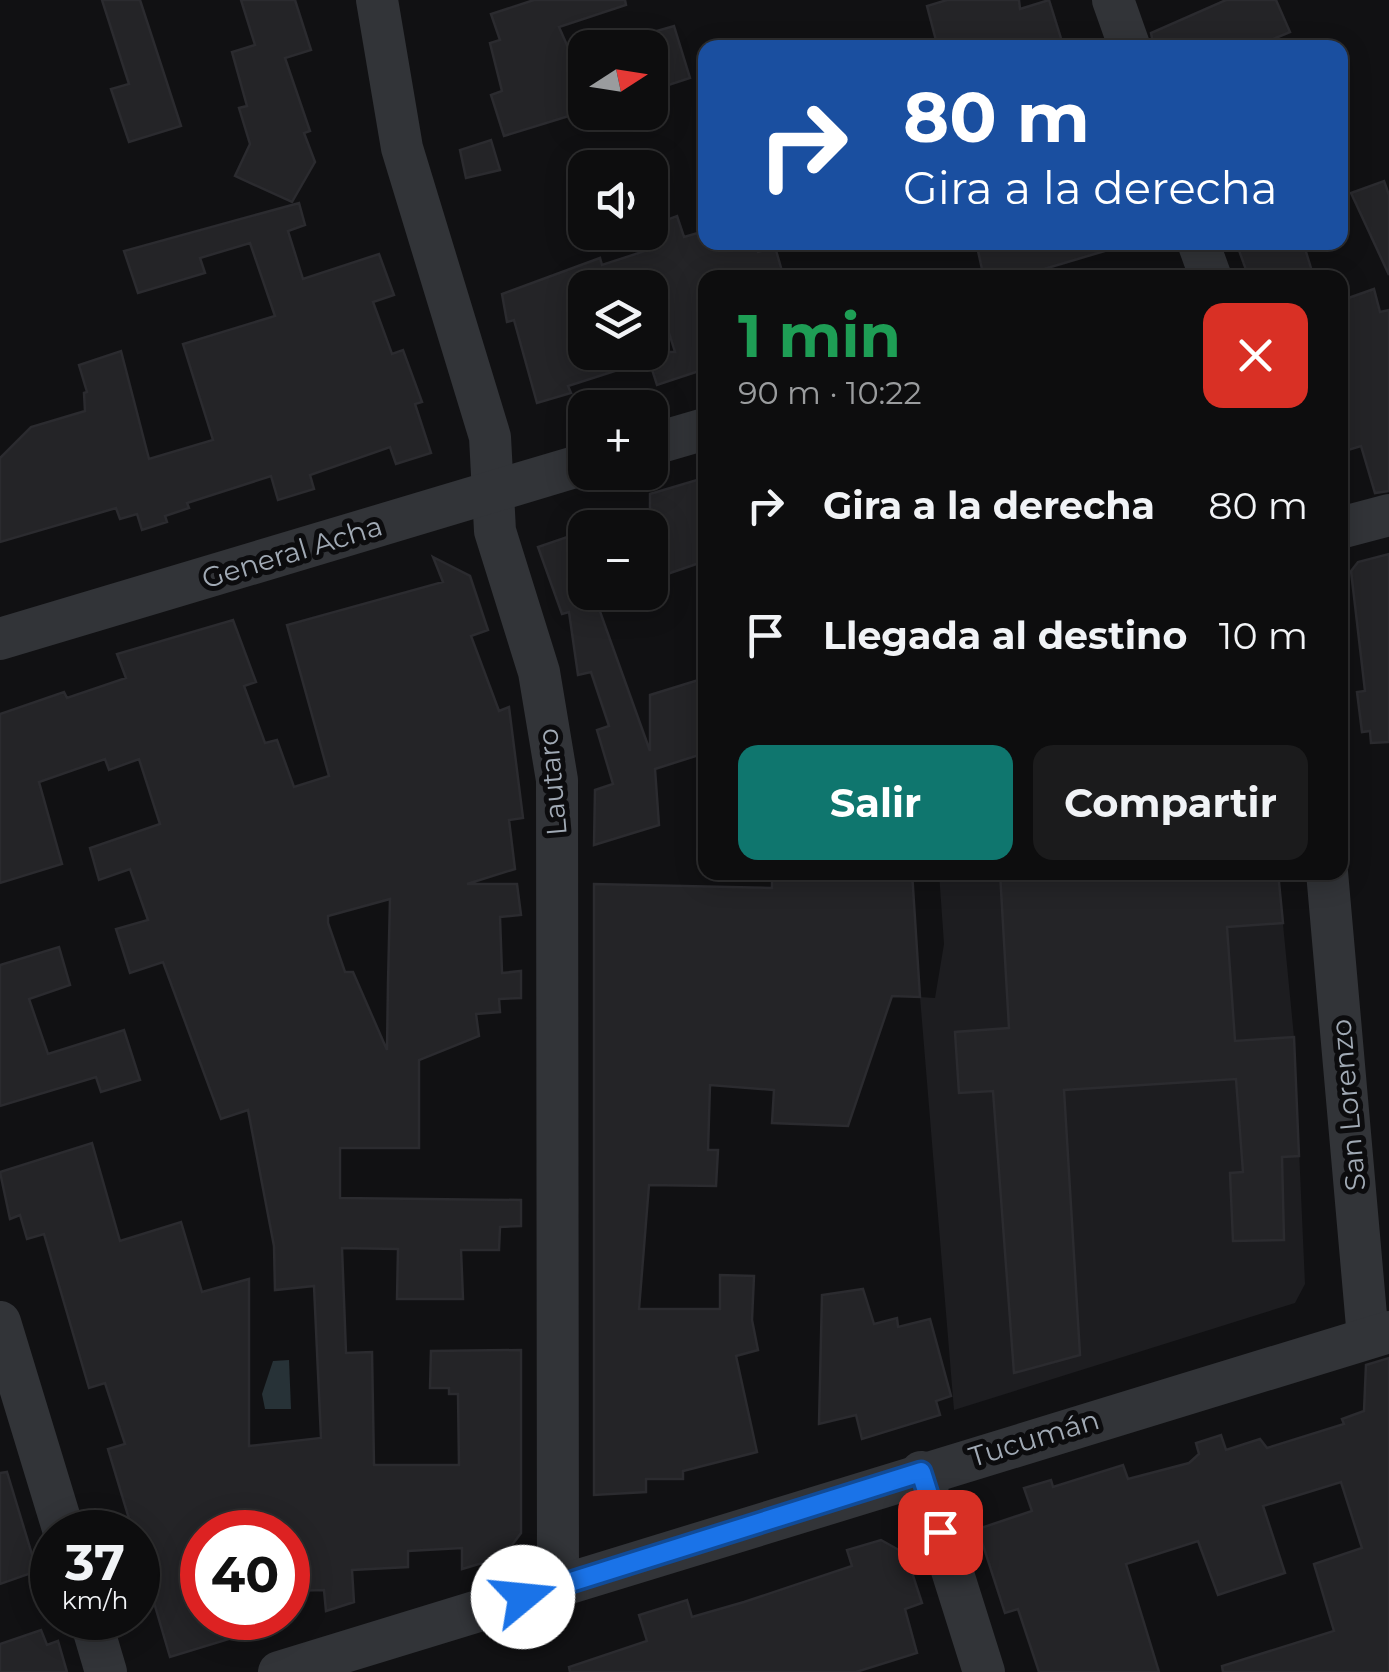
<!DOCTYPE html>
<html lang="es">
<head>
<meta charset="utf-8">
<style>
  :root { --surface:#0d0d0e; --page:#1b1b1c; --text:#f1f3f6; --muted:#9a9c9e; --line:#2d2d2e; --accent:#0f766e }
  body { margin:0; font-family:Montserrat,sans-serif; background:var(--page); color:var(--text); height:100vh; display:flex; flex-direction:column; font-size:38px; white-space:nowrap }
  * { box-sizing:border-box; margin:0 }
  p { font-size:32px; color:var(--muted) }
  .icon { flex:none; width:55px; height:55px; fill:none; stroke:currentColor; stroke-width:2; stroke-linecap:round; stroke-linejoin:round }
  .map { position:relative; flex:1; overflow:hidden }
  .sheet { position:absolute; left:698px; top:270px; width:650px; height:610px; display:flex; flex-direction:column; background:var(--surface); border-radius:20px; box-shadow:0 5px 25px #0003,0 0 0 2px var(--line) }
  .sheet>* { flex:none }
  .top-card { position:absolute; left:698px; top:40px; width:650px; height:210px; border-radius:20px; box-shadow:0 5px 25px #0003,0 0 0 2px var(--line); background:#1a4fa0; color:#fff; overflow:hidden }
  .needle { width:65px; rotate:78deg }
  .tools { position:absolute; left:568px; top:30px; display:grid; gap:20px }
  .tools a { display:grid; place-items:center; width:100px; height:100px; border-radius:20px; background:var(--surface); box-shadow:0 5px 25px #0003,0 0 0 2px var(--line); font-size:50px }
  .speed { position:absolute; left:30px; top:1510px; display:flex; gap:20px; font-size:50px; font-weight:700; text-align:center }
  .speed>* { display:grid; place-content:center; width:130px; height:130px; border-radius:50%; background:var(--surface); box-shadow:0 5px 25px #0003,0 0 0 2px var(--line); line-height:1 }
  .speed small { font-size:25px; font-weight:400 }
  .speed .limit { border:15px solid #d22; background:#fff; color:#111 }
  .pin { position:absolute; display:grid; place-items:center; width:85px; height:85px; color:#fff; margin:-42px; border-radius:20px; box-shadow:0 5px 15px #0006 }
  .me { position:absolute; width:110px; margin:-55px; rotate:73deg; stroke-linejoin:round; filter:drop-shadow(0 0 8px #0008) }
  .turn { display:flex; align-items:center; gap:35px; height:210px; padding:0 40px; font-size:45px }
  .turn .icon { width:130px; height:130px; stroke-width:2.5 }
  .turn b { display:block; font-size:70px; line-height:85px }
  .round { display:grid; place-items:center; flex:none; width:105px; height:105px; border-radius:20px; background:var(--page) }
  .overview { display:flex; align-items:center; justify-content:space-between; height:170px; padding:0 40px }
  h1 { font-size:60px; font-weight:700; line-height:75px; color:#1e9e55 }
  .button { display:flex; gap:20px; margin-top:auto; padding:20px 40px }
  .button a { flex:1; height:115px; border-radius:20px; background:var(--accent); color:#fff; font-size:40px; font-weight:700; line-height:115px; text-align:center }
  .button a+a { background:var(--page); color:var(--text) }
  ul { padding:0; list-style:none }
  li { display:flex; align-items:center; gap:30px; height:130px; padding:0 40px }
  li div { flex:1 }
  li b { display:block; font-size:38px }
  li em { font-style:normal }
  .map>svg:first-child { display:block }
</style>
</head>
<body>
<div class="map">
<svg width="1389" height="1672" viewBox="0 0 1389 1672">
  <rect width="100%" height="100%" fill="#111113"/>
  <path fill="#1d1d20" d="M 939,873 L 1278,873 L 1294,1037 L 1305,1284 L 1295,1303 L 954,1410 L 920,997 L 935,998 L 944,944 Z"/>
  <path fill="#273237" d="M 289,1360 L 291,1409 L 265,1409 L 262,1394 L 273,1361 Z"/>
  <g fill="#242427" stroke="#2b2b2f" stroke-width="2.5" fill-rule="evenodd">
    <path d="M 102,0 L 140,0 L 181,126 L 129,142 L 111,89 L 129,84 Z"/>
    <path d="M 241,0 L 295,0 L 311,50 L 285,58 L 310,131 L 304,133 L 315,162 L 292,202 L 235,176 L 250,144 L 239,108 L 247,106 L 232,52 L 255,45 Z"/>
    <path d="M 534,0 L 625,0 L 626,5 L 559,27 L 585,86 L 585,111 L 504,136 L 491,95 L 502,91 L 490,43 L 500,40 L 491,14 Z"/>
    <path d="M 947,0 L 1019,0 L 1020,9 L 1049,0 L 1064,48 L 938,48 L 927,6 Z"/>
    <path d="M 1226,0 L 1276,0 L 1290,32 L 1252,48 L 1154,48 L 1151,33 Z"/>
    <path d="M 674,26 L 690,78 L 650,91 L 650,33 Z"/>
    <path d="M 491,140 L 500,170 L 466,178 L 460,150 Z"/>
    <path d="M 1384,181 L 1389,195 L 1389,275 L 1351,193 Z"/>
    <path d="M 299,203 L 305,225 L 288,231 L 303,279 L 379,254 L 394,295 L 373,302 L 392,354 L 403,350 L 422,402 L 415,404 L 431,453 L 396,464 L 390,447 L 310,475 L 314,489 L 278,500 L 271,476 L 187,503 L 189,508 L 165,516 L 167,522 L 142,530 L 137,514 L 120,519 L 116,508 L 0,542 L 0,458 L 31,427 L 85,411 L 84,393 L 87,392 L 79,365 L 121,351 L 149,459 L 213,440 L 183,344 L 275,316 L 250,243 L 200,258 L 205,273 L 138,293 L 124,251 Z"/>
    <path d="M 677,216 L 684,237 L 705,231 L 705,242 L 755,242 L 758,252 L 775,247 L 784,278 L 705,278 L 705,369 L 657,385 L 649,360 L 568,386 L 571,393 L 537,403 L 514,320 L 507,322 L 502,294 L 600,258 L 602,265 L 651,249 L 646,232 L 650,226 ZM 585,288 L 655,288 L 675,352 L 585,352 Z"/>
    <path d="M 976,242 L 1107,242 L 1108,250 L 1014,278 L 984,278 Z"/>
    <path d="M 1236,242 L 1303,242 L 1314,278 L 1249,278 Z"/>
    <path d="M 1374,289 L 1380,312 L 1389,310 L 1389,491 L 1375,493 L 1361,446 L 1348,450 L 1340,426 L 1340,301 Z"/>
    <path d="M 697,480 L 705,502 L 705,561 L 650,580 L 650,494 Z"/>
    <path d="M 573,535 L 585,569 L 585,592 L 593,592 L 650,751 L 650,695 L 705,678 L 705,753 L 655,769 L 659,825 L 594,845 L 595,790 L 613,784 L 597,730 L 609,726 L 591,672 L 578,675 L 569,612 L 562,614 L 538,547 Z"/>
    <path d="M 1389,554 L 1389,742 L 1371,743 L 1370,731 L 1362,732 L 1357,692 L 1365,691 L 1351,571 L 1358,562 Z"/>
    <path d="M 433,557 L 470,576 L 488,630 L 471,636 L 499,711 L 509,707 L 523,818 L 509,820 L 515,869 L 467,884 L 517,884 L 521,915 L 500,917 L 502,973 L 521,971 L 521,998 L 499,999 L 500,1012 L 476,1014 L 479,1036 L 419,1060 L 419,1148 L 340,1148 L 340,1198 L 521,1200 L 521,1226 L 500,1227 L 499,1250 L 461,1250 L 463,1299 L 397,1299 L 398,1249 L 342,1248 L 346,1353 L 372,1352 L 374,1465 L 459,1465 L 458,1394 L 449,1394 L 449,1388 L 430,1388 L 431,1351 L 521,1350 L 521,1533 L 503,1557 L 462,1569 L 462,1548 L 408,1551 L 408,1567 L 352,1570 L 354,1602 L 326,1611 L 324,1590 L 288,1591 L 288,1532 L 202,1532 L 202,1618 L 223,1618 L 229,1639 L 170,1657 L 138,1548 L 138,1532 L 133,1532 L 108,1449 L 125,1444 L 105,1383 L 89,1388 L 44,1234 L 27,1239 L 20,1215 L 10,1219 L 0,1172 L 92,1143 L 120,1241 L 181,1222 L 202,1292 L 249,1279 L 249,1446 L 321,1438 L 314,1286 L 275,1290 L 274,1246 L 248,1110 L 221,1119 L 163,962 L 130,973 L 116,929 L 148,920 L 130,869 L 99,880 L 90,848 L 160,824 L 139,759 L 109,770 L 105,759 L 39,782 L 62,864 L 0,883 L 0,714 L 64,692 L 67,698 L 126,678 L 117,654 L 233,620 L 256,682 L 244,686 L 265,743 L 277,740 L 294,787 L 329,776 L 287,625 L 443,582 ZM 390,899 L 388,983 L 387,1050 L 353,972 L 345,972 L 328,923 L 328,916 Z"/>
    <path d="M 813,872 L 912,872 L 920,997 L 892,996 L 848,1126 L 772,1123 L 774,1090 L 710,1085 L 708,1150 L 718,1150 L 716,1186 L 649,1185 L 639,1309 L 720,1309 L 720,1275 L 754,1276 L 752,1320 L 758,1350 L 736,1356 L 757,1452 L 683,1471 L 683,1479 L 646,1479 L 646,1492 L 594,1495 L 594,884 L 772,888 L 772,875 L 813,876 Z"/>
    <path d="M 1000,872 L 1278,872 L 1283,923 L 1227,927 L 1235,1041 L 1294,1037 L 1299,1156 L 1282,1157 L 1284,1240 L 1233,1241 L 1230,1173 L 1243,1172 L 1236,1079 L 1064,1090 L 1080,1355 L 1014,1373 L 993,1091 L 959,1093 L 955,1032 L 1009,1028 Z"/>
    <path d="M 59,947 L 70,985 L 29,999 L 48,1054 L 124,1030 L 140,1080 L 101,1092 L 96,1077 L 0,1106 L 0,965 Z"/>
    <path d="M 863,1289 L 874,1324 L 897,1318 L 898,1327 L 930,1319 L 951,1396 L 936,1401 L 940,1415 L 862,1439 L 856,1415 L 819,1424 L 822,1295 Z"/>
    <path d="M 1389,1358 L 1389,1672 L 1223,1672 L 1222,1666 L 1334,1631 L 1314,1564 L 1362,1548 L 1341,1482 L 1263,1506 L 1285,1573 L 1218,1595 L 1198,1541 L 1126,1564 L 1159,1672 L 1039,1672 L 1018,1609 L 1005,1613 L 980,1536 L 981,1528 L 1032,1511 L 1024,1488 L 1051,1480 L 1053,1487 L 1123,1465 L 1128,1479 L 1189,1463 L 1199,1454 L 1196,1443 L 1221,1435 L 1226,1450 L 1260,1439 L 1267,1448 L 1344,1424 L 1342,1419 L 1364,1411 L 1366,1365 Z"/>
    <path d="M 7,1472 L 37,1571 L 0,1584 L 0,1473 Z"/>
    <path d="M 881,1540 L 906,1554 L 922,1603 L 905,1609 L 917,1653 L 856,1672 L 570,1672 L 569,1667 L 647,1641 L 639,1615 L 687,1600 L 692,1617 L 744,1602 L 852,1566 L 847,1550 Z"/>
    <path d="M 41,1630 L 47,1645 L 58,1641 L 67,1672 L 0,1672 L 0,1644 Z"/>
  </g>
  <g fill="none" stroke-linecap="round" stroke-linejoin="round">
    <g stroke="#323438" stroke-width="42">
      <path d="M 377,0 L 402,148 L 490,437 L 495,531 L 539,672 L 557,780 L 558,1586"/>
      <path d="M 1113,0 L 1130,48"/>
      <path d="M 1198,242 L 1211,278"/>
      <path d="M 650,445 L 705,429"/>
      <path d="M 1340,528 L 1389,515"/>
      <path d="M 0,639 L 585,464"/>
      <path d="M 1327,872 L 1368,1338"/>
      <path d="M 0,1322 L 64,1532"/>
      <path d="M 921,1472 L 984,1672"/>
      <path d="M 90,1618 L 106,1672"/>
      <path d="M 279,1672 L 1389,1332"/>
    </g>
  </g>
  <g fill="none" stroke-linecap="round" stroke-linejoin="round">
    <defs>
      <path id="route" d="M 523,1597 L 921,1472 L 940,1532"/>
    </defs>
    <use href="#route" stroke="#114b97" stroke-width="25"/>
    <use href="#route" stroke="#1a73e8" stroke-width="18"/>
  </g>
  <g text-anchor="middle" stroke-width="10" stroke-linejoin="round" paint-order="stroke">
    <g font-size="28" fill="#a1aab5" stroke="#0c0c0e">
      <text transform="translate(292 552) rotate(-17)" y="10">General Acha</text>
      <text transform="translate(552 782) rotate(-95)" y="10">Lautaro</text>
      <text transform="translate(1348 1105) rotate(-95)" y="10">San Lorenzo</text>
      <text transform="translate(1034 1438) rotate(-17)" y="10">Tucumán</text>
    </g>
  </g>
</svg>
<div class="tools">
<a><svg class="needle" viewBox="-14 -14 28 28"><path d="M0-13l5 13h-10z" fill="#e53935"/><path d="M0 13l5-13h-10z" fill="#9a9c9e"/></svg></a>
<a><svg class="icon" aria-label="sound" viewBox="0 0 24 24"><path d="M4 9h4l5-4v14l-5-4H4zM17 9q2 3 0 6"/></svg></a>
<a><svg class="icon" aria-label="layers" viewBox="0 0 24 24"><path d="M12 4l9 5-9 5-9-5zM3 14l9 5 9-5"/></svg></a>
<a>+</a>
<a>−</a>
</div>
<div class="speed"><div>37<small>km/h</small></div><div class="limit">40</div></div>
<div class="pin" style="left:940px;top:1532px;background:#d93025"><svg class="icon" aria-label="arrive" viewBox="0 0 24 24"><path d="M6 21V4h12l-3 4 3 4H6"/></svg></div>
<svg class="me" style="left:523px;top:1597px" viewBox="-20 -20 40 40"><circle r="19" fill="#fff"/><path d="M0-13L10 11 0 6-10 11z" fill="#1a73e8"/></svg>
<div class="top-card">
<div class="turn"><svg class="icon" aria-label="right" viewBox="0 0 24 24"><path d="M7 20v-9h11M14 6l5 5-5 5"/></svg><div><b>80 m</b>Gira a la derecha</div></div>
</div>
<section class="sheet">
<div class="overview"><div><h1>1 min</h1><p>90 m · 10:22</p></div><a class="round" style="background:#d93025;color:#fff"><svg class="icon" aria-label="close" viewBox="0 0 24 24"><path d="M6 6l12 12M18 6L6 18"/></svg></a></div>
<ul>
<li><svg class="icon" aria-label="right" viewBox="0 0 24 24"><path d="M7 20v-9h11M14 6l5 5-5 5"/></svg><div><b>Gira a la derecha</b></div><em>80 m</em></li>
<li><svg class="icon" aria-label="arrive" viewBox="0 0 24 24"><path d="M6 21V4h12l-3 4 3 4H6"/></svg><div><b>Llegada al destino</b></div><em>10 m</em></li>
</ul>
<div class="button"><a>Salir</a><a>Compartir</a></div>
</section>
</div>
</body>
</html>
